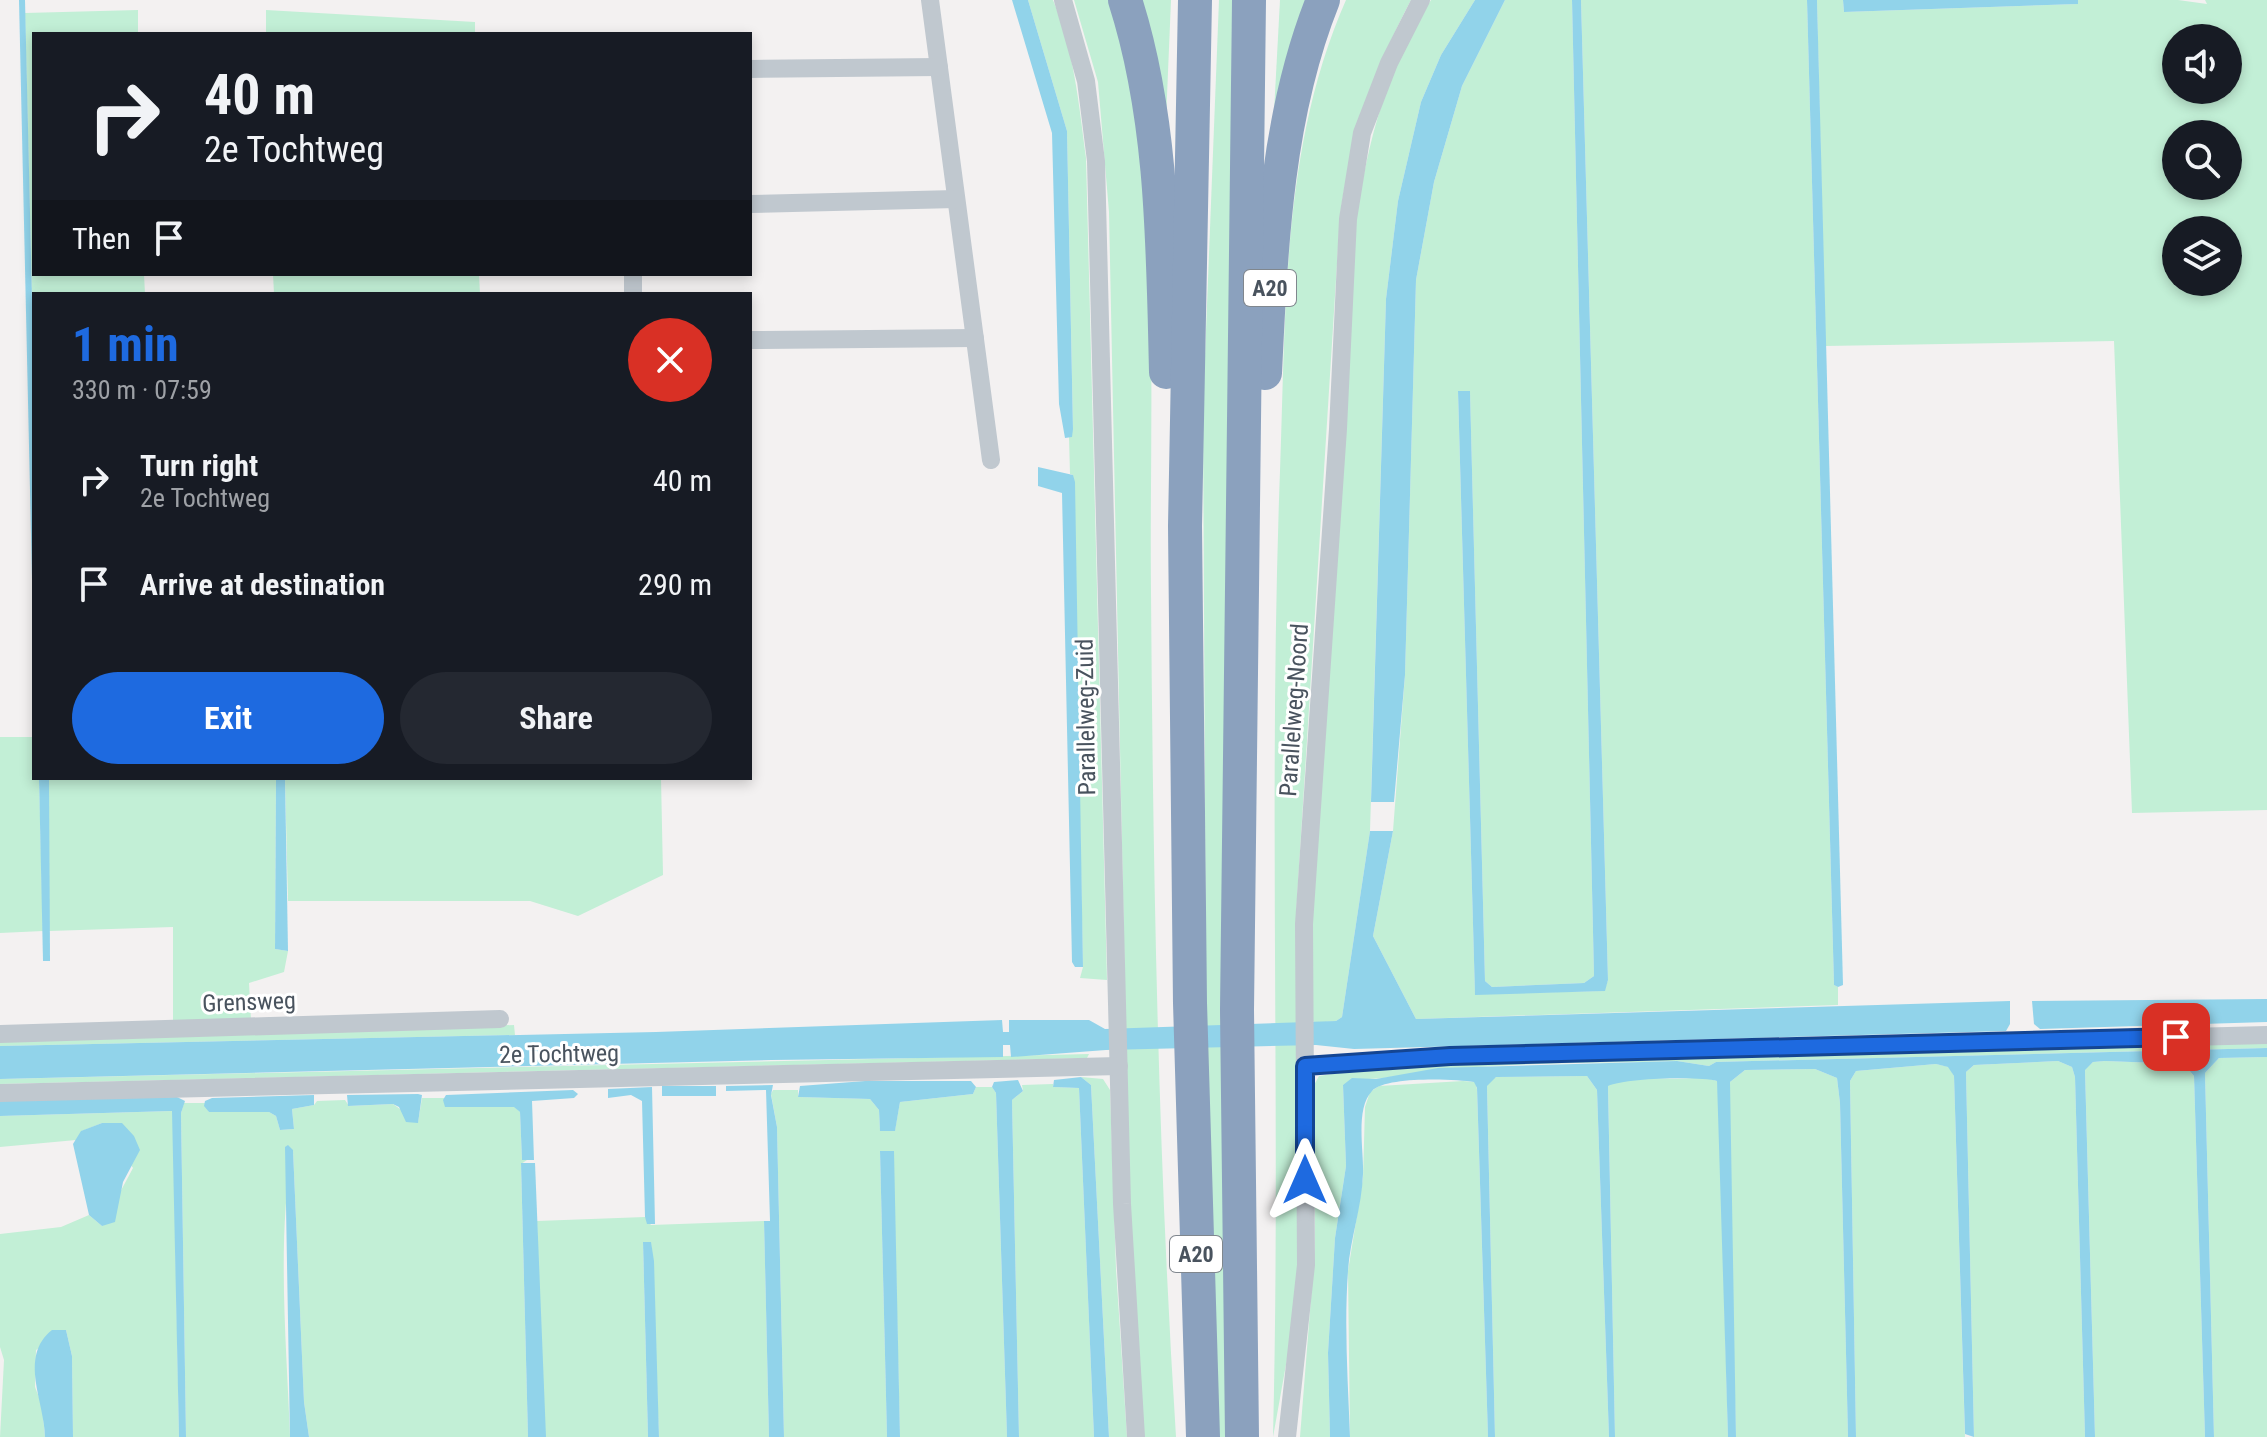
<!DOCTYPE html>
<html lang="en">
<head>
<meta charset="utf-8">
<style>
  :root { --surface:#171b24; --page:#242831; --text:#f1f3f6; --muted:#9ea1a6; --accent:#1e6ae0 }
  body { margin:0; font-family:"Roboto Condensed",sans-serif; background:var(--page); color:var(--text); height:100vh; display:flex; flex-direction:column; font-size:30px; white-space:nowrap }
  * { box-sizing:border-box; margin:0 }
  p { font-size:26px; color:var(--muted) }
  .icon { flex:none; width:44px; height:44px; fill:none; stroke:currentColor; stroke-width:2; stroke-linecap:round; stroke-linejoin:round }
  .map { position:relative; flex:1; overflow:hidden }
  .side { position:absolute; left:32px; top:292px; width:720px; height:488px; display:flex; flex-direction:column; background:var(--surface); border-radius:0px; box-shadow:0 4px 12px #0003 }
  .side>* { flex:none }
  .hud { position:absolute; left:32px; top:32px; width:720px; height:244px; border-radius:0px; box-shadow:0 4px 12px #0003; background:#171b24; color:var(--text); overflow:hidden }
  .fabs { position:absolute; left:2162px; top:24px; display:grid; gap:16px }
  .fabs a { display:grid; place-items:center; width:80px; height:80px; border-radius:50%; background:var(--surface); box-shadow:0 4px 12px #0003; font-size:40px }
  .pin { position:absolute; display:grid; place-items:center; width:68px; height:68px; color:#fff; margin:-34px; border-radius:16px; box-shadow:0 4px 12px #0006 }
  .me { position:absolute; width:88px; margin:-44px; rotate:0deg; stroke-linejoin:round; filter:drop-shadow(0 0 6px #0008) }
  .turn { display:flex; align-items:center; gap:28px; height:168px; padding:0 40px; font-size:36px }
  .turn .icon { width:104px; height:104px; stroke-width:2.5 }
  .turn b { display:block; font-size:56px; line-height:68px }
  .then { display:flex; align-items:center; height:76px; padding:0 40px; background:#0003; gap:16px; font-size:30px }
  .round { display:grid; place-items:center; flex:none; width:84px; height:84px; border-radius:42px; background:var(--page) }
  .summary { display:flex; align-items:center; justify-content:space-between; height:136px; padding:0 40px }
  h1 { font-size:48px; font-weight:700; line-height:60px; color:var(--accent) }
  .button { display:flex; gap:16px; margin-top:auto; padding:16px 40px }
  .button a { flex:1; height:92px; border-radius:48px; background:var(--accent); color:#fff; font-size:32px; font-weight:700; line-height:92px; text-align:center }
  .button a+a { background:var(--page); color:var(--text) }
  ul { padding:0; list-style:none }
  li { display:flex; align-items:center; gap:24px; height:104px; padding:0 40px }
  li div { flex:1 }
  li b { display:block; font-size:30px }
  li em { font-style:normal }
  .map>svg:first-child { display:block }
</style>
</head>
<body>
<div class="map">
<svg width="2267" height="1437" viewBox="0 0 2267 1437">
  <rect width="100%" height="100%" fill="#f3f1f1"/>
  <g fill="#c2efd6" fill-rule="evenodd">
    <path d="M 1028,0 L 1053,0 C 1074,50 1079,105 1086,158 L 1107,980 L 1080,978 L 1083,967 L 1073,475 L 1070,474 L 1069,437 L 1073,428 L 1067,131 Z"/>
    <path d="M 1074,0 L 1114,0 C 1163,191 1149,395 1151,591 C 1153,873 1158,1155 1176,1437 L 1144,1437 L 1130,1234 L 1109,212 L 1098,82 Z"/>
    <path d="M 1137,0 L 1171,0 L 1166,120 Z"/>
    <path d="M 1219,0 L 1232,0 L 1227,1437 L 1216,1437 L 1206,1008 L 1203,407 Z"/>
    <path d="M 1280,0 L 1318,0 L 1272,149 Z"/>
    <path d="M 1346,0 L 1411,0 C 1374,70 1351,137 1340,216 L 1296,915 L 1298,1256 L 1294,1320 L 1273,1437 C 1281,1115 1268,793 1280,471 C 1286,314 1281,147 1346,0 Z"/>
    <path d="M 1431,0 L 1475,0 L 1441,55 L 1421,102 L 1398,201 L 1386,299 L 1370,831 L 1342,1017 L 1336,1021 L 1315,1023 L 1311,1019 L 1311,924 L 1356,219 C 1369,138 1386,70 1431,0 Z"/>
    <path d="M 1505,0 L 1572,0 L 1594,976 L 1584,983 L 1492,987 L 1485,981 L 1470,392 L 1458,392 L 1475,994 L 1604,991 L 1608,980 L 1581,0 L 1807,0 L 1834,985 L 1838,987 L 1838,1005 L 1416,1019 L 1373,936 L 1393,831 L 1405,675 L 1416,280 L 1434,182 L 1462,86 Z"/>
    <path d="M 1817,0 L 1843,0 L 1844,12 L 2078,4 L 2078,0 L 2178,0 L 2207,4 L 2205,0 L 2267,0 L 2267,810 L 2132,813 L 2114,341 L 1825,346 ZM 2176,38 L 2228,38 L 2228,90 L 2176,90 ZM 2176,134 L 2228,134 L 2228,186 L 2176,186 ZM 2176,230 L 2228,230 L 2228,282 L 2176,282 Z"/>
    <path d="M 138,10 L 138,34 L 34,34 L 34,274 L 144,274 L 145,294 L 34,294 L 34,383 L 25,13 Z"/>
    <path d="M 266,10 L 475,22 L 475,34 L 266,34 Z"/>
    <path d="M 273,274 L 479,274 L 480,294 L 274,294 Z"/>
    <path d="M 0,737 L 34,737 L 34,778 L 39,778 L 43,931 L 0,933 Z"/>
    <path d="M 49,778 L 276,778 L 275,949 L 288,951 L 284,972 L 249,983 L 251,1020 L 173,1023 L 173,927 L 49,931 Z"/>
    <path d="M 285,778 L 661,778 L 663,875 L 578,916 L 530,901 L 288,901 Z"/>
    <path d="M 514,1025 L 515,1035 L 0,1046 L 0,1038 Z"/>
    <path d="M 2267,1039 L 2267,1048 L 1716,1062 L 1709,1066 L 1677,1061 C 1582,1064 1484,1061 1390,1077 C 1373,1080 1359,1077 1343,1085 L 1346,1166 L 1335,1238 L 1328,1353 L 1330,1437 L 1300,1437 L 1315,1248 L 1314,1085 L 1319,1076 L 1423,1060 Z"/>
    <path d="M 1089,1054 L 1087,1058 L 0,1084 L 0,1079 Z"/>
    <path d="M 2267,1057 L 2267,1437 L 2214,1437 L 2205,1073 L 2219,1058 Z"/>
    <path d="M 2058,1061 L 2072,1067 L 2075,1077 L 2085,1437 L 1974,1437 L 1966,1072 L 1974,1065 Z"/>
    <path d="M 2105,1061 L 2184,1064 L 2194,1076 L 2205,1437 L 2095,1437 L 2085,1069 L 2093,1062 Z"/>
    <path d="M 1936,1064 L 1949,1067 L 1954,1076 L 1965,1437 L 1856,1437 L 1850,1081 L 1856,1071 Z"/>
    <path d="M 1815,1069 L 1837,1078 L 1840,1103 L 1848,1437 L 1736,1437 L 1727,1097 L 1730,1082 L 1745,1070 Z"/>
    <path d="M 1587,1076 L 1597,1090 L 1609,1437 L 1495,1437 L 1487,1086 L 1489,1080 L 1496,1077 Z"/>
    <path d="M 1081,1077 L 1103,1079 L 1110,1090 L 1116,1269 L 1127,1437 L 1109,1437 L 1091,1085 Z"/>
    <path d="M 1703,1077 L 1717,1081 L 1719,1095 L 1728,1437 L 1615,1437 L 1608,1085 C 1638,1073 1672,1082 1703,1077 Z"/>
    <path d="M 1463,1081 L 1475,1082 L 1477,1089 L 1488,1437 L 1350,1437 L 1348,1271 L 1363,1178 L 1365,1107 L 1370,1092 L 1379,1086 Z"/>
    <path d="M 1053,1084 L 1053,1087 L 1079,1088 L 1094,1437 L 1019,1437 L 1012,1100 L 1023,1091 L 1022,1085 Z"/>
    <path d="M 976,1087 L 992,1087 L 996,1093 L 1007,1437 L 900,1437 L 893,1151 L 880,1151 L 887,1437 L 784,1437 L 777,1127 L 771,1094 L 773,1090 L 798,1090 L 798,1097 L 870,1099 L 879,1110 L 880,1130 L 895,1130 L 900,1102 L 973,1094 Z"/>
    <path d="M 422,1098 L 445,1098 L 446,1107 L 514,1106 L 520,1112 L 522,1160 L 527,1160 L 521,1164 L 528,1437 L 309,1437 L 304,1402 L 293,1150 C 276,1237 287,1347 290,1437 L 186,1437 L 181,1113 L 184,1103 L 205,1103 L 209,1112 L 269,1112 L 276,1116 L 280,1130 L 294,1129 L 292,1109 L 314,1105 L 317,1101 L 345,1100 L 349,1106 L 393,1104 L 418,1122 Z"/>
    <path d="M 173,1111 L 179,1437 L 73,1437 L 72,1356 L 66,1330 L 36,1350 L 35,1387 L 42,1405 L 45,1437 L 0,1437 L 4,1360 L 0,1347 L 0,1234 L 61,1227 L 89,1215 L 102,1226 L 133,1168 L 102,1123 L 82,1131 L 76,1140 L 0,1147 L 0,1116 Z"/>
    <path d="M 645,1217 L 651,1225 L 764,1221 L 769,1437 L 659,1437 L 651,1242 L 643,1243 L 648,1437 L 542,1437 L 537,1221 Z"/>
  </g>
  <g fill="#91d3ea">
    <path d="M 19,0 L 25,0 L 34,383 L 34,669 Z"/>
    <path d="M 1012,0 L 1028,0 L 1067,131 L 1073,429 L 1072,437 L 1065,438 L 1059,404 L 1052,133 Z"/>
    <path d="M 1475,0 L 1505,0 L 1462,86 L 1434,182 L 1416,280 L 1405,675 L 1394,802 L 1371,802 L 1386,299 L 1398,201 L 1421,102 L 1441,55 Z"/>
    <path d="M 1572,0 L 1581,0 L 1608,980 L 1605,991 L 1475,995 L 1458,391 L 1470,391 L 1485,981 L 1492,987 L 1584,983 L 1594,976 Z"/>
    <path d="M 1807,0 L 1817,0 L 1843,985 L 1838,987 L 1834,985 Z"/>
    <path d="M 1843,0 L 2078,0 L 2078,4 L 1844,12 Z"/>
    <path d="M 1038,467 L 1073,475 L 1075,482 L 1083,967 L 1075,967 L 1072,962 L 1062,493 L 1038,486 Z"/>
    <path d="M 39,778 L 49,778 L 50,961 L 43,961 Z"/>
    <path d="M 276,778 L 285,778 L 288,951 L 275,949 Z"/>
    <path d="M 1370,831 L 1393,831 L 1373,936 L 1416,1019 L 2010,1001 L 2010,1024 L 2006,1031 L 1354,1049 L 1316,1045 L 1106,1050 L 1011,1057 L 1010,1045 L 1003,1045 L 1003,1057 L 771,1060 L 0,1079 L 0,1046 L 656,1032 L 1002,1020 L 1003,1032 L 1009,1032 L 1009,1020 L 1089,1020 L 1105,1029 L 1336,1021 L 1342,1017 Z"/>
    <path d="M 2267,999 L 2267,1022 L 2040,1029 L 2034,1024 L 2032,1001 Z"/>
    <path d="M 2267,1048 L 2267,1057 L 2219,1058 L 2205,1073 L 2214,1437 L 2205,1437 L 2194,1076 L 2184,1064 L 2105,1061 L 2093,1062 L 2085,1070 L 2095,1437 L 2085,1437 L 2075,1077 L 2072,1067 L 2058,1061 L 1974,1065 L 1966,1072 L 1974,1437 L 1965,1434 L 1954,1076 L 1948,1067 L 1936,1064 L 1856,1071 L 1850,1081 L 1856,1437 L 1848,1437 L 1840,1103 L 1837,1078 L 1815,1069 L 1745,1070 L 1730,1082 L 1736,1437 L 1728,1437 L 1717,1081 C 1700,1076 1625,1078 1608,1086 L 1615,1437 L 1609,1437 L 1597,1090 L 1587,1076 L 1496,1077 L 1487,1086 L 1495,1437 L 1488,1437 L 1477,1088 L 1474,1082 C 1455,1079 1386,1076 1372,1091 C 1355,1109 1364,1151 1363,1174 C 1362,1207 1350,1239 1348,1271 C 1344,1326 1348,1382 1350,1437 L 1330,1437 L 1328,1353 L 1335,1238 L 1346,1166 L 1343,1085 L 1352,1078 L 1376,1079 L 1438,1068 L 1677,1061 L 1709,1066 L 1716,1062 Z"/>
    <path d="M 1081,1077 L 1091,1085 L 1109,1437 L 1094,1437 L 1079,1088 L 1053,1087 L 1054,1080 Z"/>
    <path d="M 1018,1080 L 1023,1091 L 1012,1100 L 1019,1437 L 1007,1437 L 996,1093 L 992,1087 L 994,1082 Z"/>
    <path d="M 865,1081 L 971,1081 L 976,1087 L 973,1094 L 900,1102 L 895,1131 L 880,1131 L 879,1110 L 870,1099 L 798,1097 L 800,1086 Z"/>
    <path d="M 773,1085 L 771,1095 L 777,1127 L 784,1437 L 769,1437 L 764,1221 L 770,1221 L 766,1090 L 726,1091 L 726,1086 Z"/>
    <rect x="662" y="1086" width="54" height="10"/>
    <path d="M 652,1087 L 655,1224 L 647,1224 L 645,1217 L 642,1101 L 631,1095 L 608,1098 L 608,1089 Z"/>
    <path d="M 573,1090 L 578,1094 L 574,1098 L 532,1101 L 534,1160 L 522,1160 L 520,1112 L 514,1107 L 445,1107 L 443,1100 L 446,1095 Z"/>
    <path d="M 418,1094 L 422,1095 L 418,1123 L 406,1122 L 399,1107 L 393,1104 L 348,1106 L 347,1095 Z"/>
    <path d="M 314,1095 L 314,1105 L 292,1109 L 294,1129 L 280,1130 L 276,1116 L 269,1112 L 209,1112 L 204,1106 L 205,1101 L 212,1098 Z"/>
    <path d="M 177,1097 L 185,1101 L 181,1113 L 186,1437 L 179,1437 L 172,1111 L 0,1116 L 0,1100 Z"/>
    <path d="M 102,1123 L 122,1123 L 134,1136 L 140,1150 L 123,1182 L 115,1222 L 102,1226 L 89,1215 L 73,1144 L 81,1131 Z"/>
    <path d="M 288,1145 L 293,1150 L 304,1402 L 309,1437 L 290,1437 L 285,1147 Z"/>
    <path d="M 880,1151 L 894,1151 L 900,1437 L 887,1437 Z"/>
    <path d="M 521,1163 L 535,1163 L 546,1437 L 528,1437 Z"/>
    <path d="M 643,1242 L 651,1242 L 654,1261 L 659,1437 L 648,1437 Z"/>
    <path d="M 52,1330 L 66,1330 L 72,1356 L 73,1437 L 45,1437 C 45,1402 18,1357 52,1330 Z"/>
  </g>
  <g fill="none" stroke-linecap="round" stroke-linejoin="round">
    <g stroke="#c0c8cf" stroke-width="18">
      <path d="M 930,0 L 991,460"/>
      <path d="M 1063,0 L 1086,81 L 1096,161 L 1122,1204 L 1136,1437"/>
      <path d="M 750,69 L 939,67"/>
      <path d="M 750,204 L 956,199"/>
      <path d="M 633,274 L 633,294"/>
      <path d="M 750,340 L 975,338"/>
      <path d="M 0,1034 L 500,1019"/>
      <path d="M 1305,1066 L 1450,1056 L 2267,1035"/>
      <path d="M 0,1093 L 1119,1066"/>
      <path d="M 1287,1437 L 1306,1265 L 1304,924 L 1338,429 L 1348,219 L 1362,133 L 1389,63 L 1421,0"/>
    </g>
    <g stroke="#8ba1be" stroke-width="34">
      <path d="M 1125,0 C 1163,118 1163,248 1166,372"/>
      <path d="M 1195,0 L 1185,526 L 1190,1003 L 1203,1437"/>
      <path d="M 1265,373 C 1271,248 1276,117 1323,0"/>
      <path d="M 1242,1437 L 1237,1010 L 1249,0"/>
    </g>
  </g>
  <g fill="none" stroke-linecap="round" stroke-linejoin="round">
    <defs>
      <path id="route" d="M 1305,1180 L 1305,1066 L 1450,1056 L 2176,1037"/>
    </defs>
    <use href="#route" stroke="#144592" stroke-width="20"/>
    <use href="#route" stroke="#1e6ae0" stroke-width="14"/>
  </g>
  <g text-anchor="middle" stroke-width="6" stroke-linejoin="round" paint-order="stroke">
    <g fill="#fff" stroke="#80878e" stroke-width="2">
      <rect x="1244" y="270" width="52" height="36" rx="6"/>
      <rect x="1170" y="1236" width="52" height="36" rx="6"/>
    </g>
    <g font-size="22" font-weight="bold" fill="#49535e">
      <text x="1270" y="296">A20</text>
      <text x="1196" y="1262">A20</text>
    </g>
    <g font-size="24" fill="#49535e" stroke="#fff">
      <text transform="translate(1294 710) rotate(-86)" y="8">Parallelweg-Noord</text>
      <text transform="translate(1086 717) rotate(-91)" y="8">Parallelweg-Zuid</text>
      <text transform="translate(249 1002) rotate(-2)" y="8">Grensweg</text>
      <text transform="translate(559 1054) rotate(-1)" y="8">2e Tochtweg</text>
    </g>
  </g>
</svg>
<div class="fabs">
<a><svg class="icon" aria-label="sound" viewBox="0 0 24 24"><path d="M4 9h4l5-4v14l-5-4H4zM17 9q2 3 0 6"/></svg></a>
<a><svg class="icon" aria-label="search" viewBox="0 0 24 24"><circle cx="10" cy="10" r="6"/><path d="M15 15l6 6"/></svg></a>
<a><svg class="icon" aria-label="layers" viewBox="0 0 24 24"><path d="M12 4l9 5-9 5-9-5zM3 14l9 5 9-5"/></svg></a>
</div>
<div class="pin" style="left:2176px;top:1037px;background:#d93025"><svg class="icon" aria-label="arrive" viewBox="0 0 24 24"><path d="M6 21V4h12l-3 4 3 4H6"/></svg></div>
<svg class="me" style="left:1305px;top:1180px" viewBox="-20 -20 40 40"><path d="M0-17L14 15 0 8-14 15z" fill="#1e6ae0" stroke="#fff" stroke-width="4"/></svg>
<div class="hud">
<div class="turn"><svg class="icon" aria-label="right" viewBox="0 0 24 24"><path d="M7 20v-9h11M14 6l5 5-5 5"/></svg><div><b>40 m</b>2e Tochtweg</div></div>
<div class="then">Then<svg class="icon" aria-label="arrive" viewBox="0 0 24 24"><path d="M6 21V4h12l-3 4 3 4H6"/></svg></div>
</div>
<section class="side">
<div class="summary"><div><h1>1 min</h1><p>330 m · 07:59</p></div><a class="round" style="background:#d93025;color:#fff"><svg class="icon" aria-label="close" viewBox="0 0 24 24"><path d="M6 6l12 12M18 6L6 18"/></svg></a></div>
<ul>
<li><svg class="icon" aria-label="right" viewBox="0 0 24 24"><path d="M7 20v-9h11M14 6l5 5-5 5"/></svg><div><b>Turn right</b><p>2e Tochtweg</p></div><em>40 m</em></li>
<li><svg class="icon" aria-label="arrive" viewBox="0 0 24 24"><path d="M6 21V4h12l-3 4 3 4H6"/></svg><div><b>Arrive at destination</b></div><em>290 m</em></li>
</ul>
<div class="button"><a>Exit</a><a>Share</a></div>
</section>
</div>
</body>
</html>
